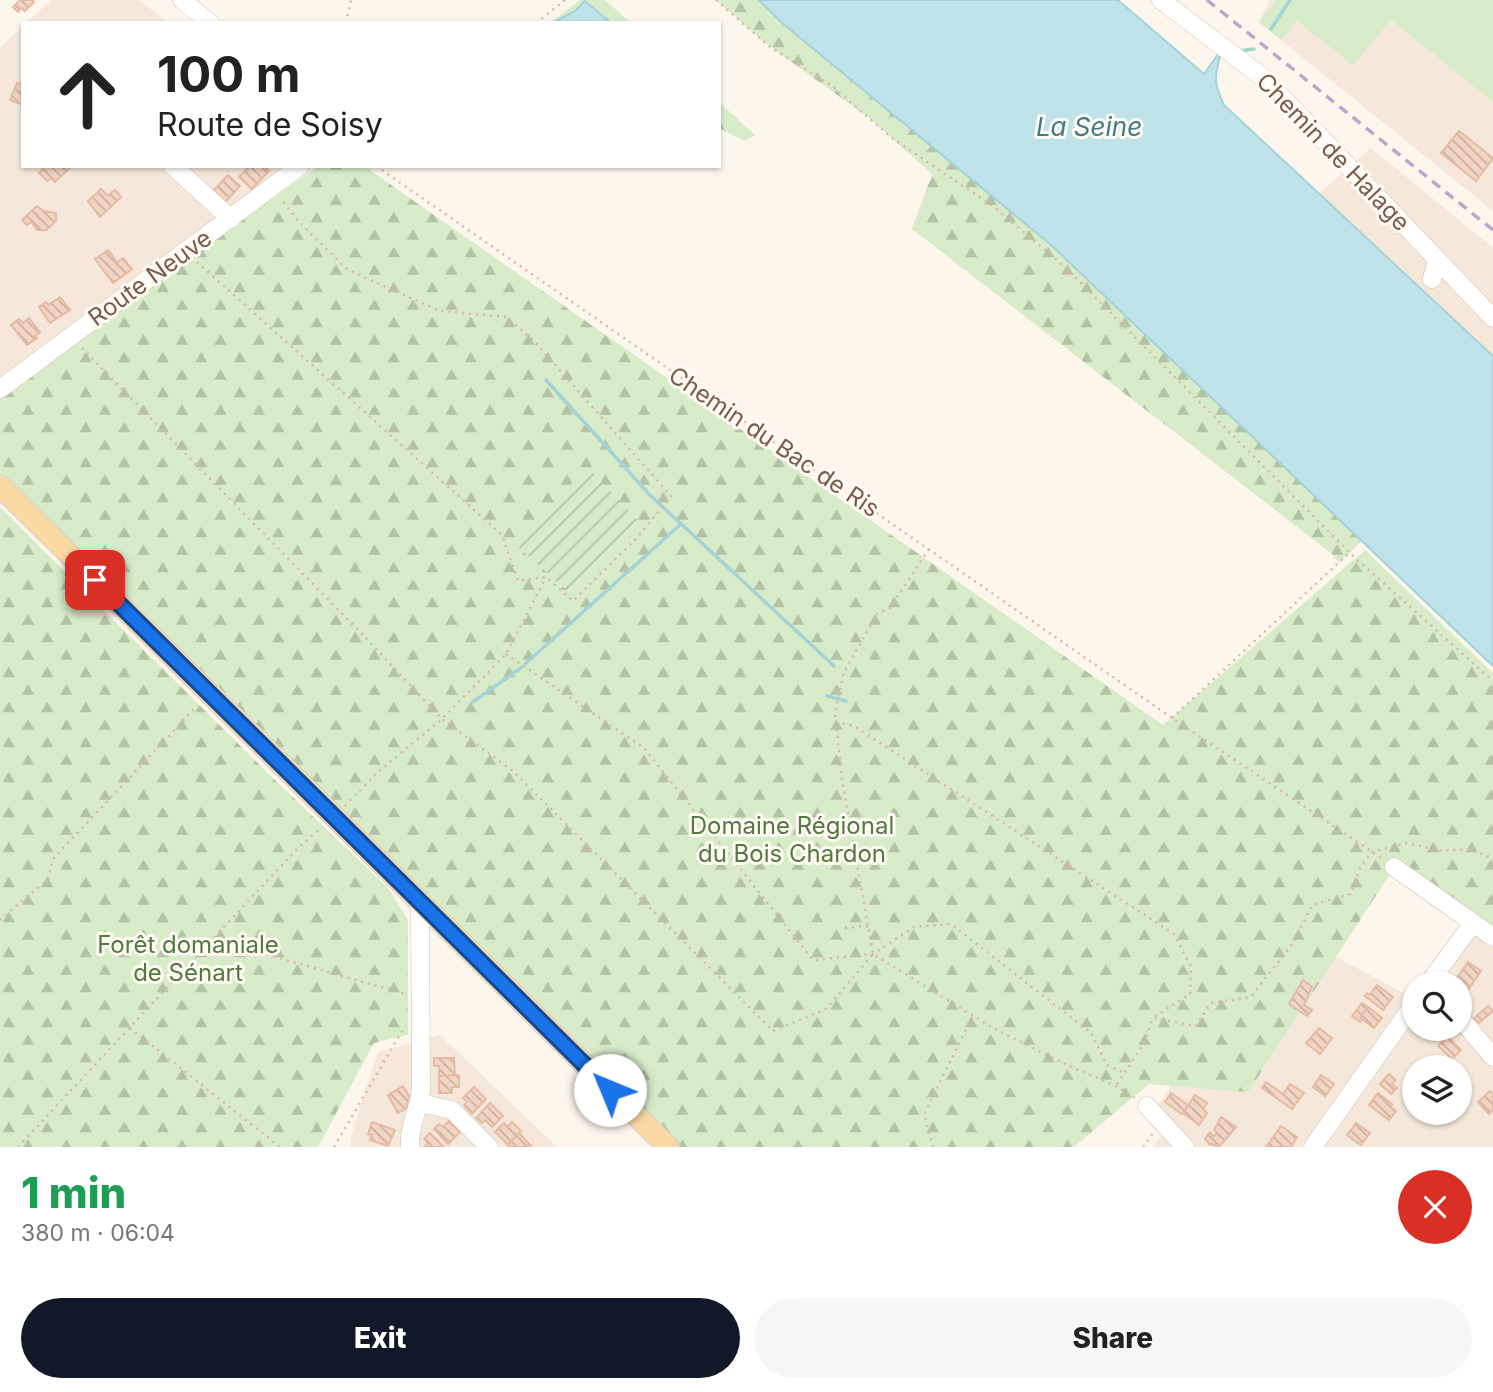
<!DOCTYPE html>
<html lang="en">
<head>
<meta charset="utf-8">
<style>
  :root { --surface:#fff; --page:#f6f6f6; --text:#222; --muted:#767676; --accent:#111827 }
  body { margin:0; font-family:Inter,sans-serif; background:var(--page); color:var(--text); height:100vh; display:flex; flex-direction:column; font-size:26px; white-space:nowrap }
  * { box-sizing:border-box; margin:0 }
  p { font-size:23px; color:var(--muted) }
  .icon { flex:none; width:38px; height:38px; fill:none; stroke:currentColor; stroke-width:2; stroke-linecap:round; stroke-linejoin:round }
  .map { position:relative; height:1147px; overflow:hidden }
  .side { display:flex; flex-direction:column; background:var(--surface); flex:1 }
  .side>* { flex:none }
  .top-card { position:absolute; left:21px; top:21px; width:700px; height:147px; border-radius:0px; box-shadow:0 2px 5px #0004; background:#fff; color:var(--text); overflow:hidden }
  .fabs { position:absolute; left:1402px; top:971px; display:grid; gap:14px }
  .fabs a { display:grid; place-items:center; width:70px; height:70px; border-radius:50%; background:var(--surface); box-shadow:0 2px 5px #0004; font-size:35px }
  .pin { position:absolute; display:grid; place-items:center; width:60px; height:60px; color:#fff; margin:-30px; border-radius:14px; box-shadow:0 4px 10px #0006 }
  .me { position:absolute; width:77px; margin:-38px; rotate:315deg; stroke-linejoin:round; filter:drop-shadow(0 0 5px #0008) }
  .turn { display:flex; align-items:center; gap:24px; height:147px; padding:0 21px; font-size:32px }
  .turn .icon { width:91px; height:91px; stroke-width:2.5 }
  .turn b { display:block; font-size:49px; line-height:60px }
  .round { display:grid; place-items:center; flex:none; width:74px; height:74px; border-radius:37px; background:var(--page) }
  .overview { display:flex; align-items:center; justify-content:space-between; height:119px; padding:0 21px }
  h1 { font-size:42px; font-weight:800; line-height:52px; color:#1e9e55 }
  .primary-button { display:flex; gap:14px; margin-top:auto; padding:14px 21px }
  .primary-button a { flex:1; height:80px; border-radius:42px; background:var(--accent); color:#fff; font-size:28px; font-weight:800; line-height:80px; text-align:center }
  .primary-button a+a { background:var(--page); color:var(--text) }
  .map>svg:first-child { display:block }
</style>
</head>
<body>
<div class="map">
<svg width="1493" height="1147" viewBox="0 0 1493 1147">
  <defs>
    <pattern id="forest-firs" width="22" height="20" patternUnits="userSpaceOnUse" patternTransform="scale(1.75)"><rect width="22" height="20" fill="#d8ecc9"/><path d="M5 1l3.5 6h-7zM16 11l3.5 6h-7z" fill="#b4c2a5"/></pattern>
    <pattern id="garden-furrows" width="10" height="10" patternUnits="userSpaceOnUse" patternTransform="scale(1.75)"><rect width="10" height="10" fill="#d8ecc9"/><path d="M-1 1l2-2M0 10L10 0M9 11l2-2" fill="none" stroke="#b4c2a5"/></pattern>
    <pattern id="building-back-hatch" width="6" height="6" patternUnits="userSpaceOnUse" patternTransform="scale(1.75)"><rect width="6" height="6" fill="#f3d5c3"/><path d="M-1 5l2 2M0 0l6 6M5-1l2 2" fill="none" stroke="#cab0a1"/></pattern>
  </defs>
  <rect width="100%" height="100%" fill="#fdf6ec"/>
  <g fill="#f5e8da" fill-rule="evenodd">
    <path d="M 51,0 L 139,0 L 168,23 L 27,23 Z"/>
    <path d="M 1270,0 L 1493,0 L 1493,211 L 1259,22 Z"/>
    <path d="M 23,26 L 23,166 L 286,166 L 0,382 L 0,48 Z"/>
    <path d="M 1371,148 L 1493,248 L 1493,356 L 1319,194 Z"/>
    <path d="M 1477,934 L 1493,946 L 1493,1147 L 1152,1147 L 1172,1122 L 1156,1108 L 1197,1049 L 1320,948 L 1414,999 L 1414,1029 L 1460,1029 L 1460,984 L 1440,983 ZM 1414,1068 L 1460,1068 L 1460,1113 L 1414,1113 Z"/>
    <path d="M 440,1035 L 557,1147 L 350,1147 L 352,1133 L 378,1052 Z"/>
  </g>
  <path fill="#d8ecc9" d="M 1276,0 L 1493,0 L 1493,102 L 1391,20 L 1353,65 L 1297,21 L 1281,40 L 1259,22 Z"/>
  <g fill="url(#forest-firs)">
    <path d="M 580,0 L 605,0 L 631,23 L 550,23 Z"/>
    <path d="M 716,0 L 759,0 L 781,22 L 1050,244 L 1362,541 L 1339,563 L 1332,554 L 912,229 L 932,174 L 868,117 L 769,46 Z"/>
    <path d="M 719,103 L 719,102 L 755,135 L 745,141 L 719,128 Z"/>
    <path d="M 318,166 L 364,166 L 1163,725 L 1365,550 L 1493,673 L 1493,937 L 1394,868 L 1248,1092 L 1149,1084 L 1074,1147 L 667,1147 L 0,486 L 0,390 Z"/>
    <path d="M 0,507 L 277,782 L 389,889 L 408,920 L 408,1035 L 374,1043 L 318,1147 L 0,1147 Z"/>
  </g>
  <path fill="url(#garden-furrows)" d="M 587,467 L 641,524 L 574,597 L 515,544 Z"/>
  <g fill="#bfe3e8" stroke="#a5d3da" stroke-width="2">
    <path d="M 759,0 L 1118,0 L 1204,74 L 1218,54 L 1220,57 C 1214,78 1214,84 1224,105 L 1493,356 L 1493,666 L 1050,244 L 781,22 Z"/>
    <path d="M 585,1 L 611,23 L 554,22 L 575,11 Z"/>
  </g>
  <g fill="none" stroke-linecap="round" stroke-linejoin="round">
    <g stroke="#a5d3da" stroke-width="3.5">
      <path d="M 1271,29 L 1290,0"/>
      <path d="M 1239,51 L 1254,49"/>
      <path d="M 546,380 L 649,494 L 834,666"/>
      <path d="M 525,664 L 681,524"/>
      <path d="M 827,696 L 846,701"/>
      <path d="M 473,702 L 522,667"/>
    </g>
  </g>
  <g fill="url(#building-back-hatch)" stroke="#e6bba3" stroke-width="2">
    <path d="M 20,0 L 32,0 L 34,2 L 25,11 L 21,8 L 18,12 L 13,7 Z"/>
    <path d="M 17,83 L 23,85 L 23,105 L 10,100 Z"/>
    <path d="M 1459,131 L 1493,158 L 1476,181 L 1441,153 Z"/>
    <path d="M 40,166 L 72,166 L 55,182 L 51,178 L 47,181 L 39,173 L 43,169 Z"/>
    <path d="M 250,166 L 264,166 L 269,171 L 252,189 L 239,177 Z"/>
    <path d="M 228,175 L 240,186 L 225,202 L 213,191 Z"/>
    <path d="M 101,189 L 108,196 L 115,190 L 121,197 L 100,217 L 88,201 Z"/>
    <path d="M 37,206 L 44,211 L 56,213 L 56,221 L 46,230 L 37,230 L 31,222 L 27,225 L 22,220 Z"/>
    <path d="M 108,250 L 117,262 L 123,258 L 132,269 L 113,283 L 95,259 Z"/>
    <path d="M 60,297 L 70,310 L 50,323 L 39,307 L 46,302 L 48,305 Z"/>
    <path d="M 29,318 L 40,332 L 35,336 L 37,338 L 27,345 L 11,325 L 19,319 L 23,323 Z"/>
    <path d="M 1468,962 L 1481,971 L 1467,992 L 1460,986 L 1460,984 L 1454,982 Z"/>
    <path d="M 1303,980 L 1312,987 L 1304,1005 L 1312,1010 L 1307,1016 L 1289,1004 Z"/>
    <path d="M 1377,985 L 1393,997 L 1383,1010 L 1365,996 L 1367,993 L 1370,995 Z"/>
    <path d="M 1362,1003 L 1368,1007 L 1360,1022 L 1352,1016 Z"/>
    <path d="M 1488,1006 L 1493,1011 L 1479,1023 L 1474,1018 Z"/>
    <path d="M 1368,1007 L 1382,1018 L 1374,1028 L 1360,1018 Z"/>
    <path d="M 1319,1028 L 1332,1038 L 1320,1054 L 1306,1043 Z"/>
    <path d="M 1448,1037 L 1461,1050 L 1452,1059 L 1438,1046 Z"/>
    <path d="M 434,1058 L 454,1058 L 455,1076 L 439,1076 L 439,1066 L 434,1066 Z"/>
    <path d="M 1389,1074 L 1396,1080 L 1392,1084 L 1397,1088 L 1391,1094 L 1380,1084 Z"/>
    <path d="M 459,1075 L 459,1087 L 452,1087 L 452,1093 L 439,1093 L 439,1076 Z"/>
    <path d="M 1321,1075 L 1334,1084 L 1325,1096 L 1313,1087 Z"/>
    <path d="M 1266,1082 L 1283,1094 L 1290,1084 L 1304,1093 L 1292,1109 L 1262,1088 Z"/>
    <path d="M 403,1086 L 412,1101 L 407,1104 L 408,1107 L 398,1113 L 388,1095 Z"/>
    <path d="M 474,1087 L 486,1099 L 472,1114 L 464,1105 L 467,1102 L 463,1098 Z"/>
    <path d="M 1490,1091 L 1493,1095 L 1493,1110 L 1489,1114 L 1478,1102 Z"/>
    <path d="M 1171,1093 L 1188,1105 L 1182,1114 L 1165,1102 Z"/>
    <path d="M 1378,1093 L 1392,1104 L 1391,1107 L 1396,1111 L 1389,1120 L 1369,1105 Z"/>
    <path d="M 1195,1095 L 1207,1103 L 1203,1109 L 1207,1113 L 1199,1125 L 1183,1113 Z"/>
    <path d="M 490,1103 L 503,1116 L 492,1127 L 485,1120 L 482,1123 L 476,1118 Z"/>
    <path d="M 1221,1117 L 1236,1127 L 1219,1147 L 1211,1144 L 1210,1145 L 1205,1139 L 1210,1132 L 1214,1136 L 1217,1133 L 1214,1130 Z"/>
    <path d="M 449,1121 L 460,1132 L 448,1144 L 434,1129 L 439,1124 L 443,1127 Z"/>
    <path d="M 372,1122 L 395,1130 L 388,1146 L 370,1140 L 372,1135 L 368,1134 Z"/>
    <path d="M 512,1122 L 521,1131 L 508,1145 L 495,1132 L 504,1123 L 508,1127 Z"/>
    <path d="M 1356,1123 L 1370,1133 L 1361,1145 L 1347,1135 Z"/>
    <path d="M 1281,1126 L 1297,1137 L 1291,1147 L 1266,1147 Z"/>
    <path d="M 430,1133 L 444,1147 L 424,1147 L 428,1143 L 424,1139 Z"/>
    <path d="M 519,1133 L 531,1146 L 530,1147 L 510,1147 L 508,1145 Z"/>
  </g>
  <g fill="none" stroke-linecap="round" stroke-linejoin="round">
    <defs>
      <g id="minor">
        <path d="M 182,0 L 210,23"/>
        <path d="M 1161,0 L 1265,79 L 1493,318"/>
        <path d="M 173,166 L 231,219"/>
        <path d="M 1432,279 L 1437,261"/>
        <path d="M 0,389 L 300,166"/>
        <path d="M 1394,867 L 1493,937"/>
        <path d="M 1428,984 L 1473,923"/>
        <path d="M 1460,1018 L 1493,1057"/>
        <path d="M 420,1103 L 452,1110 L 489,1147"/>
        <path d="M 1147,1106 L 1185,1147"/>
        <path d="M 410,1147 C 408,1128 419,1109 421,1090 L 420,902"/>
        <path d="M 1313,1147 L 1414,1004"/>
      </g>
      <path id="major" d="M 0,486 L 668,1147"/>
    </defs>
    <use href="#minor" stroke="#d1beb0" stroke-width="19"/>
    <use href="#major" stroke="#dad1cd" stroke-width="23"/>
    <g stroke="#d9b8a5" stroke-width="2.5" stroke-dasharray="2 5" stroke-linecap="butt">
      <path d="M 716,0 L 769,46 L 832,86 L 892,138 L 994,207 L 1065,267 L 1350,553 L 1493,681"/>
      <path d="M 346,23 L 351,0"/>
      <path d="M 536,23 L 565,0"/>
      <path d="M 376,166 L 1172,718 L 1383,859"/>
      <path d="M 197,262 L 502,535 L 518,581 L 546,577 L 573,601 L 637,538 L 671,496 L 533,340 L 506,317 L 440,311 L 348,270 L 297,220 L 281,198"/>
      <path d="M 82,348 L 364,636 L 442,719 L 513,771 L 773,1031 L 826,1009 L 873,954"/>
      <path d="M 929,549 L 890,608 L 877,614 L 844,672 L 835,712 L 842,779 L 873,954 L 991,1027 L 1069,1066 L 1116,1086 L 1135,1098"/>
      <path d="M 506,654 L 644,748 L 813,960 L 873,954 L 914,927 L 951,924 L 1091,1033 L 1107,1065 L 1124,1073"/>
      <path d="M 1172,718 L 1349,553"/>
      <path d="M 836,722 L 854,726 L 1174,934 L 1191,967 L 1190,994 L 1154,1017"/>
      <path d="M 345,806 L 379,771 L 442,719 L 506,654 L 546,577"/>
      <path d="M 0,920 L 48,879 L 53,859 L 197,706"/>
      <path d="M 845,928 L 868,926"/>
      <path d="M 213,939 L 405,994"/>
      <path d="M 130,1028 L 280,1147"/>
      <path d="M 1117,1084 L 1143,1045 L 1153,1018 L 1196,1026 L 1211,1003 L 1251,997 L 1293,943 L 1312,905 L 1350,894 L 1360,868 L 1372,852 L 1406,843 L 1442,851 L 1469,849 L 1493,858"/>
      <path d="M 18,1147 L 297,849 L 322,827"/>
      <path d="M 334,1147 L 405,1026"/>
      <path d="M 933,1147 L 924,1114 L 973,1016"/>
      <path d="M 1143,1147 L 1153,1133"/>
    </g>
    <use href="#minor" stroke="#fff" stroke-width="18"/>
    <use href="#major" stroke="#fbd9a5" stroke-width="21"/>
    <path stroke="#b9a8c9" stroke-width="3.5" stroke-dasharray="10 7" stroke-linecap="butt" d="M 1207,0 L 1493,230"/>
  </g>
  <g fill="none" stroke-linecap="round" stroke-linejoin="round">
    <defs>
      <path id="route" d="M 95,580 L 610,1090"/>
    </defs>
    <use href="#route" stroke="#114b97" stroke-width="18"/>
    <use href="#route" stroke="#1a73e8" stroke-width="12"/>
  </g>
  <g text-anchor="middle" stroke-width="6" stroke-linejoin="round" paint-order="stroke">
    <g font-size="24" fill="#7a5c4d" stroke="#fffaf3">
      <text transform="translate(1333 152) rotate(46)" y="8">Chemin de Halage</text>
      <text transform="translate(150 278) rotate(-36)" y="8">Route Neuve</text>
      <text transform="translate(774 442) rotate(34)" y="8">Chemin du Bac de Ris</text>
    </g>
    <g font-size="24" fill="#537a41" stroke="#fffaf3">
      <text x="792" y="834">Domaine Régional<tspan x="792" dy="28">du Bois Chardon</tspan></text>
      <text x="188" y="953">Forêt domaniale<tspan x="188" dy="28">de Sénart</tspan></text>
    </g>
    <g font-size="26" font-style="italic" fill="#437c86" stroke="#fffaf3">
      <text x="1089" y="136">La Seine</text>
    </g>
  </g>
</svg>
<div class="fabs">
<a><svg class="icon" aria-label="search" viewBox="0 0 24 24"><circle cx="10" cy="10" r="6"/><path d="M15 15l6 6"/></svg></a>
<a><svg class="icon" aria-label="layers" viewBox="0 0 24 24"><path d="M12 4l9 5-9 5-9-5zM3 14l9 5 9-5"/></svg></a>
</div>
<div class="pin" style="left:95px;top:580px;background:#d93025"><svg class="icon" aria-label="arrive" viewBox="0 0 24 24"><path d="M6 21V4h12l-3 4 3 4H6"/></svg></div>
<svg class="me" style="left:610px;top:1090px" viewBox="-20 -20 40 40"><circle r="19" fill="#fff"/><path d="M0-13L10 11 0 6-10 11z" fill="#1a73e8"/></svg>
<div class="top-card">
<div class="turn"><svg class="icon" aria-label="ahead" viewBox="0 0 24 24"><path d="M12 20V5M6 11l6-6 6 6"/></svg><div><b>100 m</b>Route de Soisy</div></div>
</div>
</div>
<section class="side">
<div class="overview"><div><h1>1 min</h1><p>380 m · 06:04</p></div><a class="round" style="background:#d93025;color:#fff"><svg class="icon" aria-label="close" viewBox="0 0 24 24"><path d="M6 6l12 12M18 6L6 18"/></svg></a></div>
<div class="primary-button"><a>Exit</a><a>Share</a></div>
</section>
</body>
</html>
